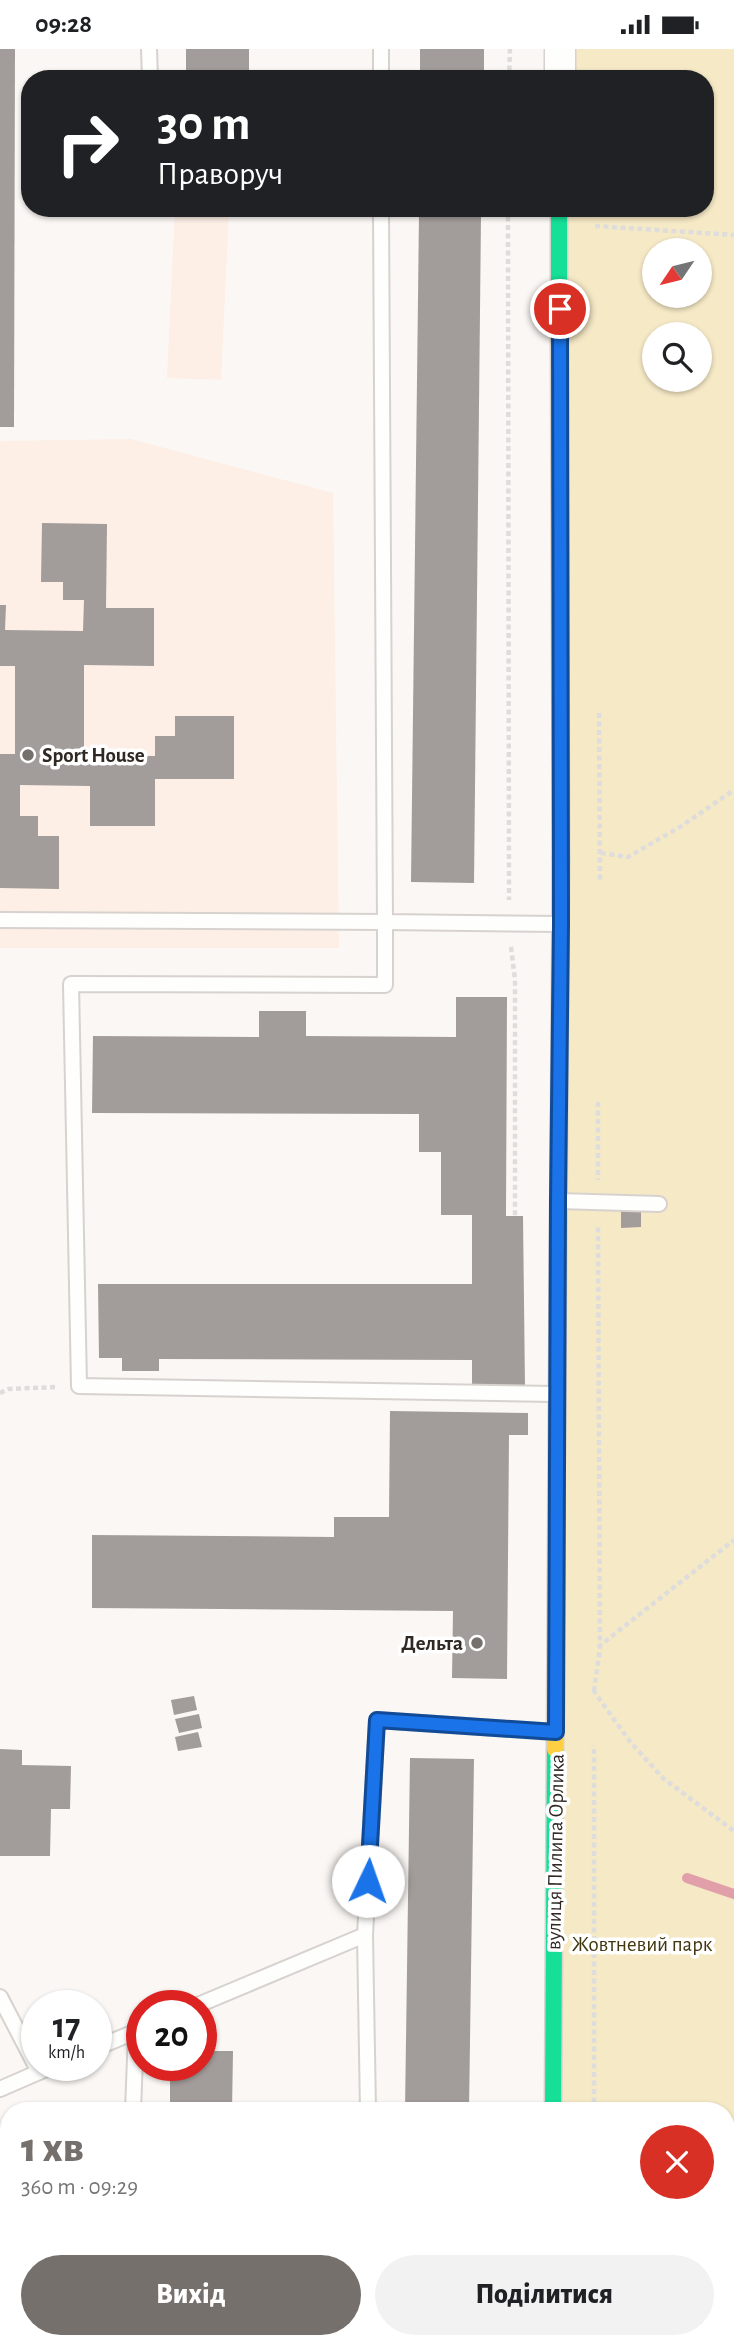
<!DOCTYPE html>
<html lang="uk">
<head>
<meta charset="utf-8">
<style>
  :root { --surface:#fff; --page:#f2f2f2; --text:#202124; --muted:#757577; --accent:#76706c }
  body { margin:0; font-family:"Alegreya Sans",sans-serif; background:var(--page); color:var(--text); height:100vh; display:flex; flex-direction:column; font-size:26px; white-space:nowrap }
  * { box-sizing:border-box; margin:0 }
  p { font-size:23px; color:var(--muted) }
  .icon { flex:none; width:38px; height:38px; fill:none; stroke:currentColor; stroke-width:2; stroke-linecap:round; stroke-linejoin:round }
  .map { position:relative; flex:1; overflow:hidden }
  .sheet { position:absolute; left:0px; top:2053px; width:735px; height:247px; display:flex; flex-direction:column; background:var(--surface); border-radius:28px 28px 0 0; box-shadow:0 2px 5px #0004 }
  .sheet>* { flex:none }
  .hud { position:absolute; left:21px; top:21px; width:693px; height:147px; border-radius:28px; box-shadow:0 2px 5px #0004; background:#202124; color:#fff; overflow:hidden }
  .needle { width:46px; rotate:235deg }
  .fabs { position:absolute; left:642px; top:189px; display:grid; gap:14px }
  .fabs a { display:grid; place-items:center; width:70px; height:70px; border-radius:50%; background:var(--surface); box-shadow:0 2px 5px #0004; font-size:35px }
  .speed { position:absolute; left:21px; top:1941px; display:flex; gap:14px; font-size:35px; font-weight:700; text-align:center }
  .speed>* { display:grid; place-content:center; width:91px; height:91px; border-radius:50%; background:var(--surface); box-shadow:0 2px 5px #0004; line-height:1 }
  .speed small { font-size:18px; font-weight:400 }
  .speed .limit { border:10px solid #d22; background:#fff; color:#111 }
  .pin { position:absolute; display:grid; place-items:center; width:60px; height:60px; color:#fff; margin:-30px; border:4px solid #fff; border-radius:50%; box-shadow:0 2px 7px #0007 }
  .me { position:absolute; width:77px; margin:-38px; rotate:3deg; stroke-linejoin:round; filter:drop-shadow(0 0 5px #0008) }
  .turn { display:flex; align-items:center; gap:24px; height:147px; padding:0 21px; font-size:32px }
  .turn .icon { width:91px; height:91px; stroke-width:2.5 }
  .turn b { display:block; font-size:49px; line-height:60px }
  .round { display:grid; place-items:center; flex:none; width:74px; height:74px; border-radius:37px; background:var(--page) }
  .overview { display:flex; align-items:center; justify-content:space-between; height:119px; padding:0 21px }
  h1 { font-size:42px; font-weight:800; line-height:52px; color:var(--accent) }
  .button { display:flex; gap:14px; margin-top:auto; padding:14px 21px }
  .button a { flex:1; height:80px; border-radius:42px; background:var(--accent); color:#fff; font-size:28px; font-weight:800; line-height:80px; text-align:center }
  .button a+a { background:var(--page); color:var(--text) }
  .status { display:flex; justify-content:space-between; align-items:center; height:49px; padding:0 35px; background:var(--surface); direction:ltr }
  .status svg { height:19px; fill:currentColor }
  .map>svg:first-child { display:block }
</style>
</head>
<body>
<div class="status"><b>09:28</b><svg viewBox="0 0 49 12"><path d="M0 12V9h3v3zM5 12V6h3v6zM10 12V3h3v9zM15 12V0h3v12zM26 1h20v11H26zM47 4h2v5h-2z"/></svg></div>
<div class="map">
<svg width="734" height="2298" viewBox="0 0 734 2298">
  <rect width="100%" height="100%" fill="#fbf7f4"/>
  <g fill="#fdefe6">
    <path d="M 175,159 L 229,159 L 221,331 L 167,329 Z"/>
    <path d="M 131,390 L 333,444 L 339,899 L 0,899 L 0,392 Z"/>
  </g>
  <path fill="#f6e9c6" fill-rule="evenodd" d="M 558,0 L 734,0 L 734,2298 L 548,2298 L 548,2291 L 726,2291 L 726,2062 L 548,2061 L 557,159 L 705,159 L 705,30 L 558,30 ZM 654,201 L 700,201 L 700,247 L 654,247 ZM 654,285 L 700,285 L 700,331 L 654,331 Z"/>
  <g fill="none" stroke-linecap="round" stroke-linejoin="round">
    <path stroke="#e1a0a9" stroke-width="10" d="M 687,1829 L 734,1845"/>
  </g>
  <g fill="#a29c9a">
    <path d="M 0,0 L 15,0 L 14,378 L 0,378 Z"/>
    <rect x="186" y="0" width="63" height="30"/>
    <rect x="420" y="0" width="64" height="30"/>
    <rect x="277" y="159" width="45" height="7"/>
    <path d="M 419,165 L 481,166 L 474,834 L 411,833 Z"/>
    <path d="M 42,474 L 107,475 L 106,559 L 154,559 L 154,617 L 84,616 L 84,706 L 155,707 L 155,687 L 175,687 L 175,667 L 234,667 L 234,730 L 155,730 L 155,777 L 90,777 L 90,737 L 20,736 L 20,767 L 38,767 L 38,787 L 59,787 L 59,840 L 0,839 L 0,705 L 15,705 L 15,617 L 0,617 L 0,556 L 6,556 L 5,581 L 83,582 L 84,551 L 63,551 L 63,533 L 41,533 Z"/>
    <path d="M 456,948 L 507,948 L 506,1167 L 523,1167 L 525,1339 L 472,1339 L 472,1311 L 159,1310 L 159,1322 L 122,1322 L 122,1309 L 99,1309 L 98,1235 L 472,1235 L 472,1166 L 441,1166 L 441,1103 L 419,1103 L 419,1065 L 92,1064 L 93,987 L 259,988 L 259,962 L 306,962 L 306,987 L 456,988 Z"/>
    <path d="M 621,1162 L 641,1162 L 641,1178 L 621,1179 Z"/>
    <path d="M 390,1362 L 528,1364 L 528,1386 L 509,1386 L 507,1630 L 452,1629 L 453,1562 L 92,1559 L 92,1486 L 334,1488 L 334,1468 L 389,1468 Z"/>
    <path d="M 194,1647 L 197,1661 L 174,1666 L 171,1651 Z"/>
    <path d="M 199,1665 L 202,1679 L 179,1684 L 175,1670 Z"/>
    <path d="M 198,1683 L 202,1698 L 178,1702 L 175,1688 Z"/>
    <path d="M 0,1700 L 22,1701 L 22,1716 L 71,1717 L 70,1760 L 51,1760 L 50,1807 L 0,1807 Z"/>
    <path d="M 410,1709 L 474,1710 L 469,2062 L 405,2062 Z"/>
    <path d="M 201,2002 L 233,2002 L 232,2062 L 170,2062 L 170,2016 L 201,2016 Z"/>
    <path d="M 168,2291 L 230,2291 L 230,2298 L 167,2298 Z"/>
    <rect x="401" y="2291" width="65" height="7"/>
  </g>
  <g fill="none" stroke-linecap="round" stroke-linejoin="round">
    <defs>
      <g id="lane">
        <path d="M 149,0 L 150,30"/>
        <path d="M 381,30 L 381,0"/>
        <path d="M 381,159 L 385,873 L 560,875"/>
        <path d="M 0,871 L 385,873 L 385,936 L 71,935 L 79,1337 L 556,1345"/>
        <path d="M 559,1152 L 659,1155"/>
        <path d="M 365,1886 L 368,2062"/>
        <path d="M 0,1948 L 39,2023"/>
        <path d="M 198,1956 L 365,1886 L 377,1671 L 553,1683"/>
        <path d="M 96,1999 L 142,1980"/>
        <path d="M 0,2040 L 55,2016"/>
        <path d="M 133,2062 L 136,1983"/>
        <path d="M 371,2291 L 371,2298"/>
        <path d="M 126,2298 L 126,2291"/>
      </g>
      <g id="street">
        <path d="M 560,30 L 560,0"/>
        <path d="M 550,2298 L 550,2291"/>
      </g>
      <g id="fast">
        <path d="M 559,159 L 559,279"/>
        <path d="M 557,1342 L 561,809"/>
        <path d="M 553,2062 L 555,1700"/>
      </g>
      <g id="slow">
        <path d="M 559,279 L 561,809"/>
        <path d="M 555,1700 L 557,1342"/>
      </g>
    </defs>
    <use href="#lane" stroke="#d7d2ce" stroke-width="18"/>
    <use href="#street" stroke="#d7d2ce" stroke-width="33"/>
    <use href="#fast" stroke="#d7d2ce" stroke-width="19"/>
    <use href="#slow" stroke="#d7d2ce" stroke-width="19"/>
    <g stroke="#dedddc" stroke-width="4.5" stroke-dasharray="5 3.5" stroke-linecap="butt">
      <path d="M 509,30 L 510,0"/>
      <path d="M 508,159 L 509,851"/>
      <path d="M 595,177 L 734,186"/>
      <path d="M 599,664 L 600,834"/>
      <path d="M 601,804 L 628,808 L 680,778 L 734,741"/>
      <path d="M 511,898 L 515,931 L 515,1167"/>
      <path d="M 598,1053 L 598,1131"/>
      <path d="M 0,1344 L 8,1340 L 57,1338"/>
      <path d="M 598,1598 L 734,1491"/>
      <path d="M 593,1641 L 631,1694 L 664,1730 L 734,1782"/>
      <path d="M 594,1642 L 600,1599 L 598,1175"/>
      <path d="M 594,2062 L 594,1696"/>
      <path d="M 594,2298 L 594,2291"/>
    </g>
    <use href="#lane" stroke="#fefefd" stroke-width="14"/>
    <use href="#street" stroke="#fefefd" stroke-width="30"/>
    <use href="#fast" stroke="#16e098" stroke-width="16"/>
    <use href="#slow" stroke="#ffcf43" stroke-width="16"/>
  </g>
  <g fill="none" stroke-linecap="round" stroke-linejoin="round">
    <defs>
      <path id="route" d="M 368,1832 L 377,1671 L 556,1683 L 558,1152 L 561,875 L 560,260"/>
    </defs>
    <use href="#route" stroke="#114b97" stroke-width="18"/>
    <use href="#route" stroke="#1a73e8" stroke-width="12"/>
  </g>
  <g fill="#76706c" stroke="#fff" stroke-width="2.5">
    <circle cx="28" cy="706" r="7"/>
    <circle cx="477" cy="1594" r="7"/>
  </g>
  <g text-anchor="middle" stroke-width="7" stroke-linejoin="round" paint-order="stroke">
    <g font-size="21" font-weight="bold" fill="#2f2823" stroke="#fff" text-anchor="start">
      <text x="42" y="713">Sport House</text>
      <text x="463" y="1601" text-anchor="end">Дельта</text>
    </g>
    <g font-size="21" fill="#2f2823" stroke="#fff">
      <text transform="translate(555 1803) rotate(-89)" y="7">вулиця Пилипа Орлика</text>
    </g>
    <g font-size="21" fill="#41360e" stroke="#fff">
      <text x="642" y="1902">Жовтневий парк</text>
    </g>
  </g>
</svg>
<div class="fabs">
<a><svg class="needle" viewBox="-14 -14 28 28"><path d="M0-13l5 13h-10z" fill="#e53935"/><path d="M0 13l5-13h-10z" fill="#757577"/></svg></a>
<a><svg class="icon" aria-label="search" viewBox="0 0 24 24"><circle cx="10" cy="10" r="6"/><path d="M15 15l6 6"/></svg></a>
</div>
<div class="speed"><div>17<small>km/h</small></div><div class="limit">20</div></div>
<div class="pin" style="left:560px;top:260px;background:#d93025"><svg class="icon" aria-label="arrive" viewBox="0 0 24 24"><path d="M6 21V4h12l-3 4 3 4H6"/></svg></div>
<svg class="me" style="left:368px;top:1832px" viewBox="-20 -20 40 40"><circle r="19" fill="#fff"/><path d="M0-13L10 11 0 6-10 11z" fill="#1a73e8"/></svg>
<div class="hud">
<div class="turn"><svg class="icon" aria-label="right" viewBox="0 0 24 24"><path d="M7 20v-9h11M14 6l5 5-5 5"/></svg><div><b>30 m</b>Праворуч</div></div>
</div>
<section class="sheet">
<div class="overview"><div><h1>1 хв</h1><p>360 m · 09:29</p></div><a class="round" style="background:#d93025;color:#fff"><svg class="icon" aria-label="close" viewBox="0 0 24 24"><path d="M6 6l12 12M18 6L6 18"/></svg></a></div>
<div class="button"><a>Вихід</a><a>Поділитися</a></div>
</section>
</div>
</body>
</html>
